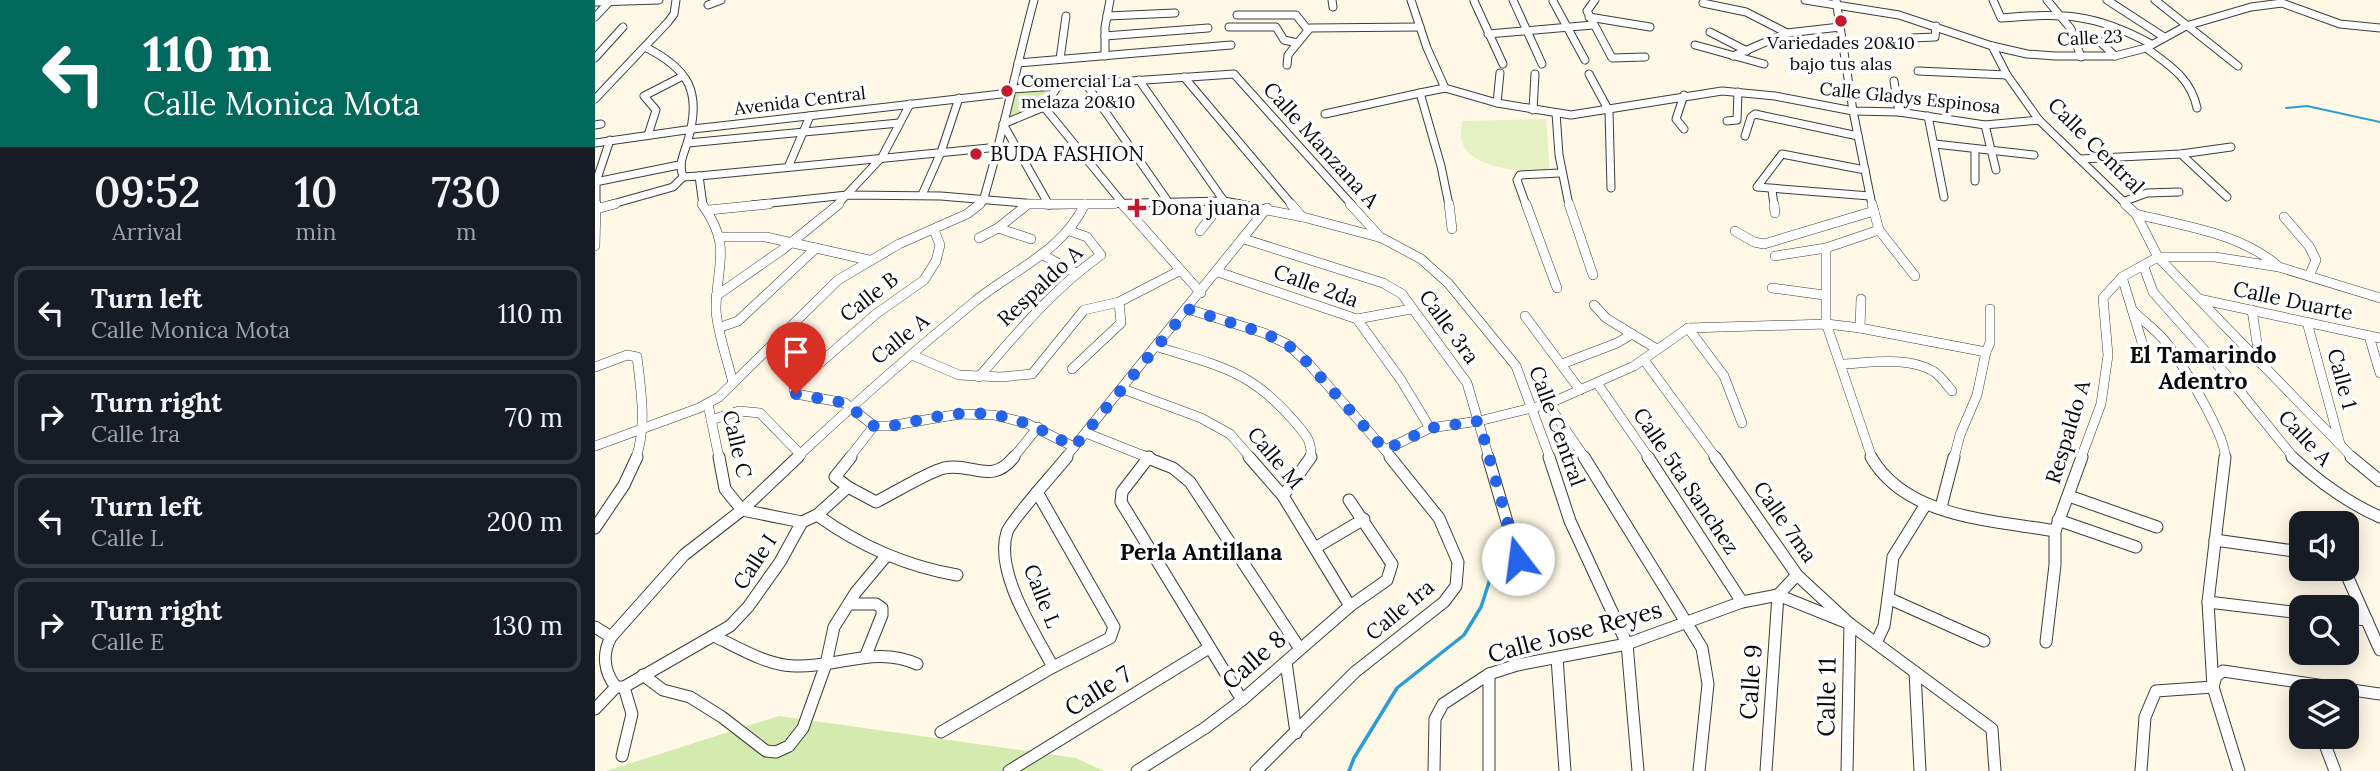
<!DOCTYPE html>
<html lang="en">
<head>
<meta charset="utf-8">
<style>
  :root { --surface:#171b24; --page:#242831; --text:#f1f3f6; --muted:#9ea1a6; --line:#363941 }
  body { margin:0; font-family:Lora,serif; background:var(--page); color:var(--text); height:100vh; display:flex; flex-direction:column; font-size:26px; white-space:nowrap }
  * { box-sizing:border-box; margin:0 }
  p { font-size:23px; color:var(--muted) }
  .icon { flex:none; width:38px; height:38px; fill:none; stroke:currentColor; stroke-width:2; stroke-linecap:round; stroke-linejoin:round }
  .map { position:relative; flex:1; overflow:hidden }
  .side { display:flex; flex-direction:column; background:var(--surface); width:595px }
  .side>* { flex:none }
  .hud { background:#00695c; color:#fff; overflow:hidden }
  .buttons { position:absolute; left:1694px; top:511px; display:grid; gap:14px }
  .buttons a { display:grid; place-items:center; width:70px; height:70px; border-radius:14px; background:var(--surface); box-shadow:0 4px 18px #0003; font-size:35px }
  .pin { position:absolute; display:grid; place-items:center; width:60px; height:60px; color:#fff; margin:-72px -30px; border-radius:50% 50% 50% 0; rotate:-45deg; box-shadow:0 0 7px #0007 }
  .pin .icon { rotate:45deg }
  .me { position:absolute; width:77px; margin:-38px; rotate:345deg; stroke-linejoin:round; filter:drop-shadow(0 0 5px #0008) }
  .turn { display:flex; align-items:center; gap:24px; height:147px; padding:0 28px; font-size:32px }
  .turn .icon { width:91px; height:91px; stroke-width:2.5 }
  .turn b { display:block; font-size:49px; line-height:60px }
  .eta { display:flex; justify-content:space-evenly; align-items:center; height:119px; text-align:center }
  .eta b { font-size:42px; font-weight:600; line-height:49px }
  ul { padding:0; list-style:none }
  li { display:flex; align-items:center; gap:21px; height:94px; margin:0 14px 10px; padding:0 14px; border:4px solid var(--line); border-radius:14px }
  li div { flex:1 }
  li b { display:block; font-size:26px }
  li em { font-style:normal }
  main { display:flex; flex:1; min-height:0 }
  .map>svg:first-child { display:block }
</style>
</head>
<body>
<main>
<section class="side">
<div class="hud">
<div class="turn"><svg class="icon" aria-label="left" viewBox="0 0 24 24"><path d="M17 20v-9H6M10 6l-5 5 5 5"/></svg><div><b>110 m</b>Calle Monica Mota</div></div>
</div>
<div class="eta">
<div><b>09:52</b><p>Arrival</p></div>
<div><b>10</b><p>min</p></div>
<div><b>730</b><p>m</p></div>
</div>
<ul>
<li><svg class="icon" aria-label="left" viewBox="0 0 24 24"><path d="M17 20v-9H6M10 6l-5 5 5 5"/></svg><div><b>Turn left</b><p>Calle Monica Mota</p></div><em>110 m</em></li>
<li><svg class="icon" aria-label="right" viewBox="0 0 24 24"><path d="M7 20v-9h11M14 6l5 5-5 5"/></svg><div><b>Turn right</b><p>Calle 1ra</p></div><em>70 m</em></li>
<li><svg class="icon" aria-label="left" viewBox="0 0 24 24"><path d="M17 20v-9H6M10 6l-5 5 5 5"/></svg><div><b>Turn left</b><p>Calle L</p></div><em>200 m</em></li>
<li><svg class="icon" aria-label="right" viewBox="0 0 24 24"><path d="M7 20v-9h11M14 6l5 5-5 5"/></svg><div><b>Turn right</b><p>Calle E</p></div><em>130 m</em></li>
</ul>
</section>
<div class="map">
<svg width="1785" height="771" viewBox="0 0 1785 771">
  <rect width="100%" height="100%" fill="#fff8e7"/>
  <g fill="#d3ebaf">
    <path d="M 458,89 L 446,107 L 415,118 L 419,92 Z"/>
    <path d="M 184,716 L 481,758 L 509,771 L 11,771 Z"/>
  </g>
  <path fill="#e5f1c2" d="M 951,119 L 955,173 C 932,172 871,170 866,138 C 865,133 867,127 867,121 Z"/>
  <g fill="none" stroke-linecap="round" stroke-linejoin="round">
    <path stroke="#2b9ed5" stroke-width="2" d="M 1691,108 L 1712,106 L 1785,122"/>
    <path stroke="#2b9ed5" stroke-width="3.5" d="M 754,771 L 759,758 L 802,688 L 869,635 L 886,607 L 899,567"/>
    <defs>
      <g id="street-far2">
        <path d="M 737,0 L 738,7"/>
        <path d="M 816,0 L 832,48 L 850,88"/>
        <path d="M 918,0 L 947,64"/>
        <path d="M 1000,0 L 992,11 L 1017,58 L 1050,57"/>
        <path d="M 1210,0 L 1304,15 L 1397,46 L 1432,54 L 1460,56 L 1520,56 L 1551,48 L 1591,26 L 1656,7 L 1687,3 L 1745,24 L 1785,28"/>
        <path d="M 1241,0 L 1258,111 L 1277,205"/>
        <path d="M 1398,0 L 1406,18 C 1469,13 1499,13 1556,44"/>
        <path d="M 1452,0 L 1476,29 L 1486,57"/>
        <path d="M 1512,0 L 1569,37"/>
        <path d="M 1560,0 L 1643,66"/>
        <path d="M 879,1 L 908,64"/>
        <path d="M 958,1 L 990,60"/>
        <path d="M 0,2 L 64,0"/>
        <path d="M 1108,3 L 1151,12 L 1192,33"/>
        <path d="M 113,5 L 126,0"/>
        <path d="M 642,15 L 701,15 L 713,30"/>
        <path d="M 512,16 L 580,13"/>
        <path d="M 0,17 L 16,0"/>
        <path d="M 994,17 L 1055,27"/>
        <path d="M 634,27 L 681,27 L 689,40 L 702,43"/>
        <path d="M 1115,32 L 1152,51"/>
        <path d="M 893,34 L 998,25"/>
        <path d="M 510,36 L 613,28"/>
        <path d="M 1500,37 L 1520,56"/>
        <path d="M 1317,38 L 1340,37 L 1341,26"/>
        <path d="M 1100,45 L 1169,64"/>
        <path d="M 1397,46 L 1412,75 L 1444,120 L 1532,205"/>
        <path d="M 50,47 C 94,69 107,92 93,140 C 89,155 83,162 88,177 L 104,176 L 108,205"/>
        <path d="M 1551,48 C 1574,65 1596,78 1602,108"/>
        <path d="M 510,56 L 510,27 L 515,0"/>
        <path d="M 1138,56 L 1192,33 L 1245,27"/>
        <path d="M 0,58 L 28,27"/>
        <path d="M 465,59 L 471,16"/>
        <path d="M 423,63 L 636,45"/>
        <path d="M 692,65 L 693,55 L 715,28 L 825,27"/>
        <path d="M 1323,71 L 1412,75"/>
        <path d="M 994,74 L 1014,111 L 1016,188"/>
        <path d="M 589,77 L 697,205"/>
        <path d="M 544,80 L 629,201 L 624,205"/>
        <path d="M 1299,81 L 1304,112"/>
        <path d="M 491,84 L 572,200"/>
        <path d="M 416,89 L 639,74 L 757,205"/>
        <path d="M 1089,95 L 1081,119 L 1089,129"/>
        <path d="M 0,99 L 73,22 L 79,14 L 81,0"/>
        <path d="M 902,103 L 905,73"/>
        <path d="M 449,107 L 529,205"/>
        <path d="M 938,110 L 940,74"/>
        <path d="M 961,113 L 964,155 L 974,205"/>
        <path d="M 730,114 L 825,93"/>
        <path d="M 1333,116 L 1349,197"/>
        <path d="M 1132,121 L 1142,120 L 1143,92"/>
        <path d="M 0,125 L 6,124"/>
        <path d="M 1390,125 L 1401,170"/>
        <path d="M 53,135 L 61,110 L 49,96 L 88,76"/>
        <path d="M 1150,136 L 1156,117 L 1160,114 L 1263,136"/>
        <path d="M 0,143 L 98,129 L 415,93"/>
        <path d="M 93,143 L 304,123"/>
        <path d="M 1340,144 L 1439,155"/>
        <path d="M 1380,150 L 1380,181"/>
        <path d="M 1586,154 L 1632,197"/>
        <path d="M 1485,159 L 1586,154 L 1636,147"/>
        <path d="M 194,165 L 215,116"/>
        <path d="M 1270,170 L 1187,154 L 1162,187 L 1275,196"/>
        <path d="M 104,176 L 404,147"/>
        <path d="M 0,182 L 84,165"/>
        <path d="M 1177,190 L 1179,205"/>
        <path d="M 327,195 L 346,152 L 364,98"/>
        <path d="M 1530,201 L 1552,193 L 1584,192"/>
        <path d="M 1,205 L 1,182 L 15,140"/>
        <path d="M 14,205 L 78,187 L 88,177"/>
        <path d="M 157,205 L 252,195 L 346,196 L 454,205 L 629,201 L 650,205"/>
        <path d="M 242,205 L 287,157 L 315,104"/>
        <path d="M 383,205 L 388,201 C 408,135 421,67 439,0"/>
        <path d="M 454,205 L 408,124 L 449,107 L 463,86"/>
        <path d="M 854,205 L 846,166 L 825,93 L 850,88 L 902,103 L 976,115 L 1127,91 L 1180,96 L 1258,111 L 1304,112 L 1390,125 L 1444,120"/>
        <path d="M 931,205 L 922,180 L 925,175 L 965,173"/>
      </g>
      <g id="street-far1">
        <path d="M 107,204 C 137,246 122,262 121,308 C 121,329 133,361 138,383"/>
        <path d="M 436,204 L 519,204"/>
        <path d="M 527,204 L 606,293"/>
        <path d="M 641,204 L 708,217 L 787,238 L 826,259 L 853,283 L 921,366 L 955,458"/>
        <path d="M 696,204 L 707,217"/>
        <path d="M 755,204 L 786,238"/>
        <path d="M 854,204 L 857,229"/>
        <path d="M 931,204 L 962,288"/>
        <path d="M 974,204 L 998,275"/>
        <path d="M 1179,204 L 1180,213"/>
        <path d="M 1530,204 L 1541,214 L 1563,257 L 1758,458"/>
        <path d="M 1,209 L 20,204"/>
        <path d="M 114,210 L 174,204"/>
        <path d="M 1541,214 C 1589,226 1646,233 1684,267"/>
        <path d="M 1689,217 L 1714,246 L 1721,260 L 1714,276"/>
        <path d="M 403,228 L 436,239"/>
        <path d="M 339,230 L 345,245 L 341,261 L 329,280 L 281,314 L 202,383 L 199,390 L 201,394 L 250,403 L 279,426 L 294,426 L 365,414 L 399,415 L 431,423 L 479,447"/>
        <path d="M 1284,230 L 1320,276"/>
        <path d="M 605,231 L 626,204"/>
        <path d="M 1140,231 L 1159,242 L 1169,244 L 1279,211"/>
        <path d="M 126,237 L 171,237 L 274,260"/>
        <path d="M 384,238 L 403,228 L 433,204"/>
        <path d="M 649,239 L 788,283 L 807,294 L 872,383 L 894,458"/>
        <path d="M 0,246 L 1,204"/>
        <path d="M 448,255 L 481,273"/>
        <path d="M 1180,256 L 1231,248"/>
        <path d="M 1549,267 L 1558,292 L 1635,379 L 1699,458"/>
        <path d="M 623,272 L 762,319 L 806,380 L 835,428"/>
        <path d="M 1527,277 L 1550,352"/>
        <path d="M 1177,288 L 1229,295"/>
        <path d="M 121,296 L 187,250 L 244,204"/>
        <path d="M 1604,299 L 1785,338"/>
        <path d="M 999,305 L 1011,318 L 1037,334"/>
        <path d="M 593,309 L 669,333 L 692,344 L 714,364 L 797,458"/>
        <path d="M 1657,310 L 1665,363"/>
        <path d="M 1538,311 C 1548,321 1561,330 1570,341 C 1585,360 1632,437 1630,458"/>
        <path d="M 930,316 L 985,390"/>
        <path d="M 762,319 L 816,309"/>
        <path d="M 1712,322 L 1745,444"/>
        <path d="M 126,327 L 143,321 L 221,248"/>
        <path d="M 1093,328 L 1129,376 L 1147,423"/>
        <path d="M 1265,328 L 1391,352 L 1395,343 L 1395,309"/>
        <path d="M 1774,336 L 1785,373"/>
        <path d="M 563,347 C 624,366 655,370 699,421 C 709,433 719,442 715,458"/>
        <path d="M 317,355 L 364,375 L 406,377 L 437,374 L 489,310 L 524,302 L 584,271"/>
        <path d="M 1049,360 L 1121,458"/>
        <path d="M 967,364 L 1022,343 L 1037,334 L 1062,349"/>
        <path d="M 1246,364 C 1274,363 1312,356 1338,371 C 1346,376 1351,384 1357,391"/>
        <path d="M 0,367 L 32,355 L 42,357 C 46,391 52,425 41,458"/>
        <path d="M 477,369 L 526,323 L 524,302"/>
        <path d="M 384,377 C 422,333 458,289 506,255 L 492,237 L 475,231"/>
        <path d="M 1002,383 L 1054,458"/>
        <path d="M 528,389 L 606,418 L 635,434 L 656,458"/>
        <path d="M 113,404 L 124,458"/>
        <path d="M 953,404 L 990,458"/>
        <path d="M 116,420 L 144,411 L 165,413 L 206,455"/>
        <path d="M 491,433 L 554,458"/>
        <path d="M 0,446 L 104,408 L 124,397 L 243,280 L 304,244 L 372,214 L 385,204"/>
        <path d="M 790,450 L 835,428 L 884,421 L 953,404 L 1039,366 L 1093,328 L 1232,324 L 1265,328 L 1266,299"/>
        <path d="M 201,458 C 259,404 318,352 379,302 C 418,270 467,252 490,204"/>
        <path d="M 254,458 L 279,426"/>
        <path d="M 418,458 L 443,427"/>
        <path d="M 470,458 L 672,208"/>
        <path d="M 1277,458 L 1231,323 L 1231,248 L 1284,230 L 1277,204"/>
        <path d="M 1359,458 L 1365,435 L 1382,395 L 1391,352"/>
        <path d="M 1486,458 L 1506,404 L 1513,355 L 1508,298 L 1527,277 L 1563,257 L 1620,257 L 1684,267 L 1785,298"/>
      </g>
      <g id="street">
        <path d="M 124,457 L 130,489 L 147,510 L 207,522"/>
        <path d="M 550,457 L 578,468 L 595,482 L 705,649"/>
        <path d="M 554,457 L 527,492 L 526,502 L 647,700"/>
        <path d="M 654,457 L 688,496 L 755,606"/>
        <path d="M 893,457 L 930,583"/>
        <path d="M 954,457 L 975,521 L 1032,644 L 1043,771"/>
        <path d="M 989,457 L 1107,648 L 1113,684 L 1104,771"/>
        <path d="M 1053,457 L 1147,602"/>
        <path d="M 1120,457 L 1202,575 L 1255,624 L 1397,729 L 1400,771"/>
        <path d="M 1276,457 C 1311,518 1397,520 1460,531"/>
        <path d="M 1630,457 L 1613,602 L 1618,687 L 1644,771"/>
        <path d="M 1697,457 C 1724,482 1751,502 1785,517"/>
        <path d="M 1756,457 L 1785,481"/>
        <path d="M 253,487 L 281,502 C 299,493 331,473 349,468 C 377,462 396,486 419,457"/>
        <path d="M 688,496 L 716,457"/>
        <path d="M 1474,496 L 1562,527"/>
        <path d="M 1346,507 L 1359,457"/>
        <path d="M 222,515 C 265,546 310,566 362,575"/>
        <path d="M 1463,520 L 1541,547"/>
        <path d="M 0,528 L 29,485 L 42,457"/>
        <path d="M 1620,540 L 1706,552"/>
        <path d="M 720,548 L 769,519"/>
        <path d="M 1749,569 L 1785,650"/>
        <path d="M 1293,598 L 1298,557 L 1331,504"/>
        <path d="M 1613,602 L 1706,613"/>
        <path d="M 256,604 L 281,604 L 287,608 L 287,615 L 271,655"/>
        <path d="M 1752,618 L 1772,620"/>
        <path d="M 0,627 L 16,637 C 7,654 9,672 21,687"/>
        <path d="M 119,636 C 144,648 171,665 200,666 C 243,668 280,645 322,664"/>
        <path d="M 16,637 L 89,555 L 147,510 L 203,457"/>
        <path d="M 1451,642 L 1460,565 L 1460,531 L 1487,457"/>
        <path d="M 1281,643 L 1289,626 L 1293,598 L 1389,641"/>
        <path d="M 962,658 L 970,771"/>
        <path d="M 691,662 L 701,733"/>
        <path d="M 458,667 C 440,633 399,572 412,532 C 416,520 461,471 472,457"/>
        <path d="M 1320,672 L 1325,771"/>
        <path d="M 894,674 L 894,771"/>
        <path d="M 48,675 L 68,690 L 95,697 L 127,717 L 171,751 L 181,752 L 194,746 L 208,728 L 231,664 L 239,627 L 261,592 L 292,555"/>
        <path d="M 21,687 L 29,687 L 135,626 L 153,607 L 185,562 L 207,522 L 222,515 L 253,487 L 240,477 L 256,457"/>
        <path d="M 0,709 L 21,687"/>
        <path d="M 346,732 L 458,667 L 515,638 L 519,627 L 442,492"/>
        <path d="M 1727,737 L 1740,771"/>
        <path d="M 27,756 L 37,714 L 29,687"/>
        <path d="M 414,771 L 614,648"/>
        <path d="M 542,771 L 610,728 L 647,700 L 755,606 L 792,580 L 797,564 L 754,500"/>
        <path d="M 661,771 L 760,672 L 849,602 L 861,586 L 863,562 L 844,518 L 795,457"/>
        <path d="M 839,771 L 840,719 L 848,704 L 894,674 L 922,665 L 1032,644 L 1147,602 L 1183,595 L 1202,575"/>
        <path d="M 1171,771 L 1183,595 L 1255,624 L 1252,771"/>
        <path d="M 1546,771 L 1550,717 L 1561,691 L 1618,687 L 1621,676 L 1628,671 L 1785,694"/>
      </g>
    </defs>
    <use href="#street-far2" stroke="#3d3d3d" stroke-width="9"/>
    <use href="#street-far1" stroke="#3d3d3d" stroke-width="10"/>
    <use href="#street" stroke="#3d3d3d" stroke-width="13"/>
    <use href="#street-far2" stroke="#fff" stroke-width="7"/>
    <use href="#street-far1" stroke="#fff" stroke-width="9"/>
    <use href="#street" stroke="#fff" stroke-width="11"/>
  </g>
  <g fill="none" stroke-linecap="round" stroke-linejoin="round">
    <path stroke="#2563eb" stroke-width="12" stroke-dasharray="0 21.6" d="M 201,394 L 250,403 L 279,426 L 287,427 C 307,425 326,419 346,416 C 400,407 432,421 479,447 L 593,309 L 669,333 L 692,344 L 714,364 L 790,450 L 835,428 L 884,421 L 923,559"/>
  </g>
  <g fill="#c11b30" stroke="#fff" stroke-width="2.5">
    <circle cx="1246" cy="21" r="7"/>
    <circle cx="412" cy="91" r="7"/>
    <circle cx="381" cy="154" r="7"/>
    <path d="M538.5 197.5h7v7h7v7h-7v7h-7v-7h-7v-7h7z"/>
  </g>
  <g text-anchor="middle" stroke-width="7" stroke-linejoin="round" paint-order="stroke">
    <g font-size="18" fill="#0a0a0a" stroke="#fff">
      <text transform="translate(1495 38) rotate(-3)" y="6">Calle 23</text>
      <text transform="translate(1315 98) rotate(6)" y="6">Calle Gladys Espinosa</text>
      <text transform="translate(205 101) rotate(-7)" y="6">Avenida Central</text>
    </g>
    <g font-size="18" fill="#0a0a0a" stroke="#fff">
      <text x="1246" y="49">Variedades 20&amp;10<tspan x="1246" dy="21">bajo tus alas</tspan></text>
      <text x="426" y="87" text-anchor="start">Comercial La<tspan x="426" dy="21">melaza 20&amp;10</tspan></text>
    </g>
    <g font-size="21" fill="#0a0a0a" stroke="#fff">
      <text transform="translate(726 145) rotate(48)" y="7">Calle Manzana A</text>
      <text transform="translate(1501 146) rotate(45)" y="7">Calle Central</text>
      <text transform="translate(445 286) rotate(-43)" y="7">Respaldo A</text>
      <text transform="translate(721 286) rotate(20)" y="7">Calle 2da</text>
      <text transform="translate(274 297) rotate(-38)" y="7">Calle B</text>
      <text transform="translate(1698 301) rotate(12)" y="7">Calle Duarte</text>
      <text transform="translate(854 327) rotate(54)" y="7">Calle 3ra</text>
      <text transform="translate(305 339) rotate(-39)" y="7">Calle A</text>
      <text transform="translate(1747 379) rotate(75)" y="7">Calle 1</text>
      <text transform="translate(962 426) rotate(70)" y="7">Calle Central</text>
      <text transform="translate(1473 432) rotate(-73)" y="7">Respaldo A</text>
      <text transform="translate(1710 438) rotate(47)" y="7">Calle A</text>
      <text transform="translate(142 444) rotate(77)" y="7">Calle C</text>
      <text transform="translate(680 458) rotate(50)" y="7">Calle M</text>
      <text transform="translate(1091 481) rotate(56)" y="7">Calle 5ta Sanchez</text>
      <text transform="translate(1190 522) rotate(55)" y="7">Calle 7ma</text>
      <text transform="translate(160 562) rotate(-57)" y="7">Calle I</text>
      <text transform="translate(447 596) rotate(68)" y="7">Calle L</text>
      <text transform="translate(805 610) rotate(-40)" y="7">Calle 1ra</text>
    </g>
    <g font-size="21" fill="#0a0a0a" stroke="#fff" text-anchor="start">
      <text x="395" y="161">BUDA FASHION</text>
      <text x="556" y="215">Dona juana</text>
    </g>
    <g font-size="23" font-weight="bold" fill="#0a0a0a" stroke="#fff">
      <text x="1608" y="363">El Tamarindo<tspan x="1608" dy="26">Adentro</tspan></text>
      <text x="606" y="560">Perla Antillana</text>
    </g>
    <g font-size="24" fill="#0a0a0a" stroke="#fff">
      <text transform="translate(980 632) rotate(-15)" y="8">Calle Jose Reyes</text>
      <text transform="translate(659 660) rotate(-41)" y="8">Calle 8</text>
      <text transform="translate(1156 682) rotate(-86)" y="8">Calle 9</text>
      <text transform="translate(503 691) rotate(-32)" y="8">Calle 7</text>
      <text transform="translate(1232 697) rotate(-89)" y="8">Calle 11</text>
    </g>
  </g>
</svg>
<div class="buttons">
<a><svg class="icon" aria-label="sound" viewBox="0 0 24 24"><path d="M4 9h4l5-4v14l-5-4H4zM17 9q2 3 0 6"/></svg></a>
<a><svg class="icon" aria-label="search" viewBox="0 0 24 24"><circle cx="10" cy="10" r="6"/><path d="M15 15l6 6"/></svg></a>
<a><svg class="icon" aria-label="layers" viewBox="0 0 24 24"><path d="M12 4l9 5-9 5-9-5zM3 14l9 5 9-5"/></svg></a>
</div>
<div class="pin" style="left:201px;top:394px;background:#d93025"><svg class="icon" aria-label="arrive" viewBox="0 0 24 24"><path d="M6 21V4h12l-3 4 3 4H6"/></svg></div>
<svg class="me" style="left:923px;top:559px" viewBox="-20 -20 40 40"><circle r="19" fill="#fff"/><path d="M0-13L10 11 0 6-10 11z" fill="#2563eb"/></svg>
</div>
</main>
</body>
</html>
